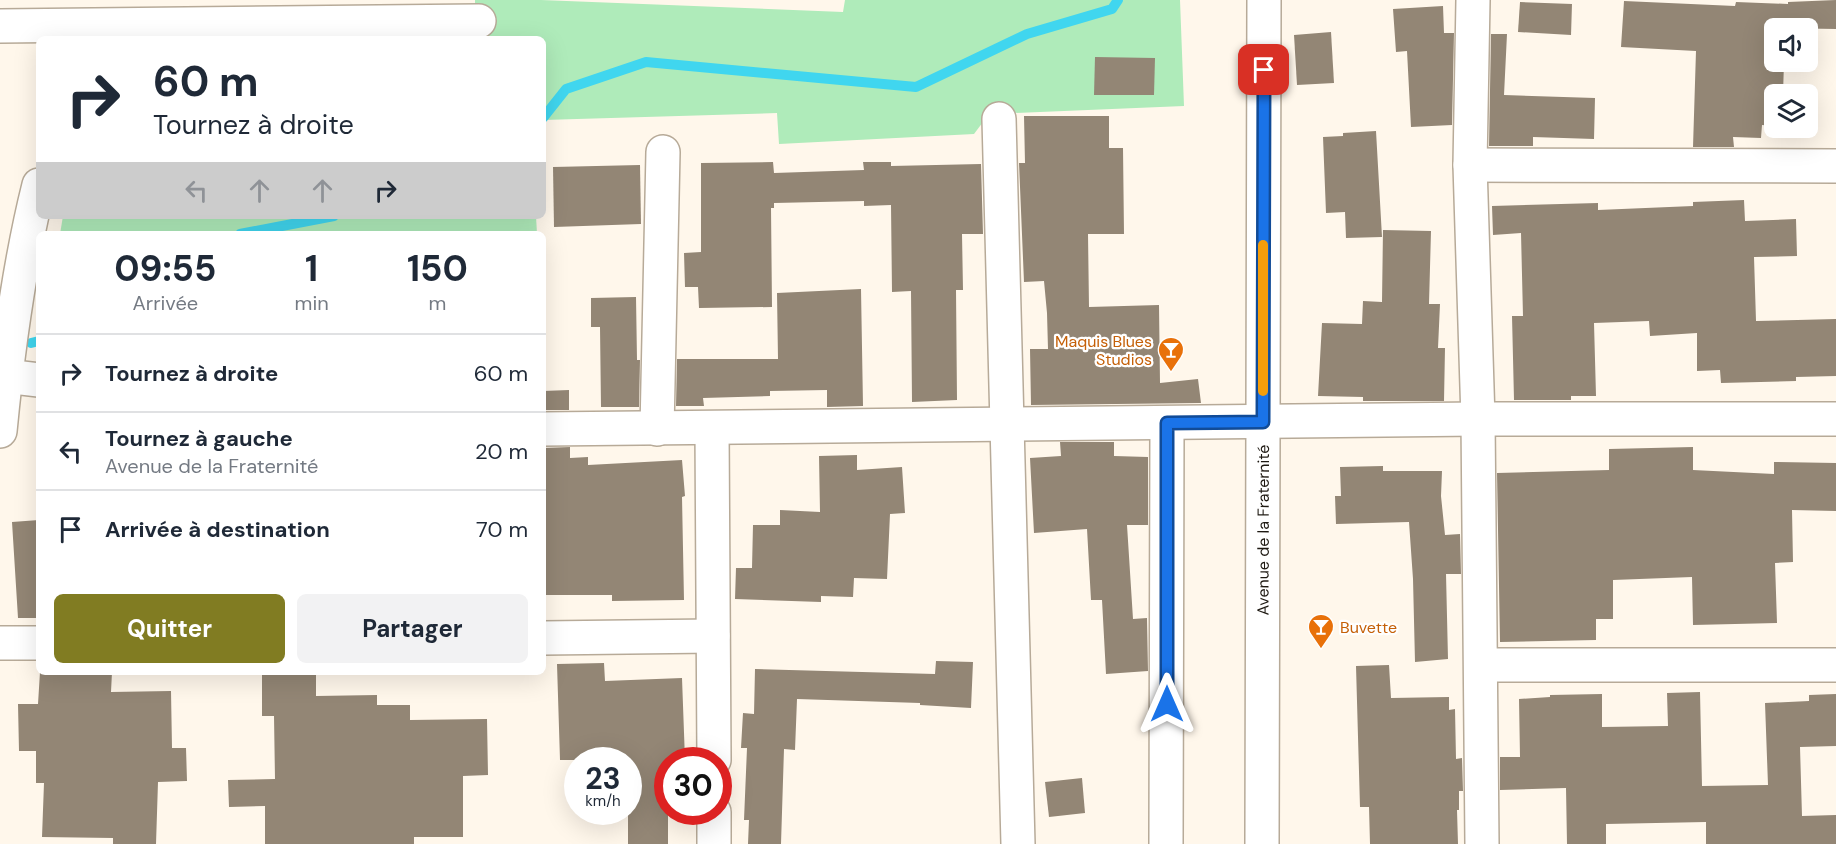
<!DOCTYPE html>
<html lang="fr">
<head>
<meta charset="utf-8">
<style>
  :root { --surface:#fff; --page:#f2f2f3; --text:#1f2937; --muted:#747a83; --line:#e0e1e3; --accent:#817c22 }
  body { margin:0; font-family:"DM Sans",sans-serif; background:var(--page); color:var(--text); height:100vh; display:flex; flex-direction:column; font-size:22px; white-space:nowrap }
  * { box-sizing:border-box; margin:0 }
  p { font-size:20px; color:var(--muted) }
  .icon { flex:none; width:33px; height:33px; fill:none; stroke:currentColor; stroke-width:2; stroke-linecap:round; stroke-linejoin:round }
  .map { position:relative; flex:1; overflow:hidden }
  .sheet { position:absolute; left:36px; top:231px; width:510px; height:444px; display:flex; flex-direction:column; background:var(--surface); border-radius:9px; box-shadow:0 6px 24px #0002 }
  .sheet>* { flex:none }
  .hud { position:absolute; left:36px; top:36px; width:510px; height:183px; border-radius:9px; box-shadow:0 6px 24px #0002; background:#fff; color:var(--text); overflow:hidden }
  .controls { position:absolute; left:1764px; top:18px; display:grid; gap:12px }
  .controls a { display:grid; place-items:center; width:54px; height:54px; border-radius:9px; background:var(--surface); box-shadow:0 6px 24px #0002; font-size:30px }
  .speed { position:absolute; left:564px; top:747px; display:flex; gap:12px; font-size:30px; font-weight:700; text-align:center }
  .speed>* { display:grid; place-content:center; width:78px; height:78px; border-radius:50%; background:var(--surface); box-shadow:0 6px 24px #0002; line-height:1 }
  .speed small { font-size:15px; font-weight:400 }
  .speed .limit { border:9px solid #d22; background:#fff; color:#111 }
  .pin { position:absolute; display:grid; place-items:center; width:51px; height:51px; color:#fff; margin:-26px; border-radius:12px; box-shadow:0 3px 9px #0006 }
  .me { position:absolute; width:66px; margin:-33px; rotate:0deg; stroke-linejoin:round; filter:drop-shadow(0 0 4px #0008) }
  .turn { display:flex; align-items:center; gap:21px; height:126px; padding:0 18px; font-size:27px }
  .turn .icon { width:78px; height:78px; stroke-width:2.5 }
  .turn b { display:block; font-size:42px; line-height:51px }
  .lanes { display:flex; align-items:center; height:57px; padding:0 18px; background:#0003; justify-content:center; gap:30px; direction:ltr }
  .lanes .off { opacity:.35 }
  .eta { display:flex; justify-content:space-evenly; align-items:center; height:102px; text-align:center }
  .eta b { font-size:36px; font-weight:700; line-height:42px }
  .button { display:flex; gap:12px; margin-top:auto; padding:12px 18px }
  .button a { flex:1; height:69px; border-radius:9px; background:var(--accent); color:#fff; font-size:24px; font-weight:700; line-height:69px; text-align:center }
  .button a+a { background:var(--page); color:var(--text) }
  ul { padding:0; list-style:none }
  li { display:flex; align-items:center; gap:18px; height:78px; padding:0 18px; border-top:2px solid var(--line) }
  li div { flex:1 }
  li b { display:block; font-size:22px }
  li em { font-style:normal }
  .map>svg:first-child { display:block }
</style>
</head>
<body>
<div class="map">
<svg width="1836" height="844" viewBox="0 0 1836 844">
  <rect width="100%" height="100%" fill="#fff7eb"/>
  <g fill="#afebba">
    <path d="M 475,0 L 541,0 L 843,12 L 845,0 L 1180,0 L 1184,106 L 989,114 L 974,134 L 779,144 L 777,113 L 543,120 L 543,39 L 475,39 Z"/>
    <path d="M 63,216 L 536,216 L 537,234 L 60,234 Z"/>
  </g>
  <g fill="none" stroke-linecap="round" stroke-linejoin="round">
    <g stroke="#40d6ef" stroke-width="10">
      <path d="M 543,118 L 566,89 L 646,62 L 916,87 L 1027,34 L 1112,9 L 1118,0"/>
      <path d="M 240,234 L 334,216"/>
      <path d="M 31,343 L 39,341"/>
    </g>
  </g>
  <g fill="#938675">
    <path d="M 1836,0 L 1836,29 L 1774,28 L 1774,62 L 1784,62 L 1783,94 L 1774,94 L 1774,126 L 1762,125 L 1761,138 L 1733,137 L 1734,147 L 1693,147 L 1696,51 L 1621,47 L 1624,1 L 1735,6 L 1736,2 L 1788,4 L 1788,2 Z"/>
    <path d="M 1520,2 L 1572,4 L 1571,35 L 1518,32 Z"/>
    <path d="M 1443,6 L 1444,33 L 1454,33 L 1452,125 L 1411,127 L 1407,51 L 1396,52 L 1393,9 Z"/>
    <path d="M 1331,32 L 1334,83 L 1297,85 L 1294,35 Z"/>
    <path d="M 1491,34 L 1507,34 L 1504,95 L 1595,98 L 1594,139 L 1533,137 L 1533,146 L 1489,146 Z"/>
    <path d="M 1095,57 L 1155,58 L 1154,95 L 1094,95 Z"/>
    <path d="M 1024,116 L 1109,116 L 1109,148 L 1123,148 L 1124,234 L 1088,234 L 1089,307 L 1159,305 L 1160,383 L 1198,379 L 1201,403 L 1031,405 L 1030,349 L 1048,349 L 1047,313 L 1044,281 L 1024,282 L 1019,163 L 1025,163 Z"/>
    <path d="M 1376,131 L 1382,237 L 1346,238 L 1345,212 L 1326,213 L 1323,137 L 1343,136 L 1343,133 Z"/>
    <path d="M 773,162 L 774,173 L 864,170 L 863,162 L 891,162 L 891,166 L 981,164 L 983,234 L 962,234 L 963,290 L 956,290 L 957,400 L 912,402 L 911,291 L 892,292 L 891,205 L 864,206 L 864,201 L 774,203 L 774,208 L 771,208 L 772,307 L 699,308 L 698,287 L 685,287 L 684,253 L 701,252 L 701,163 Z"/>
    <path d="M 640,165 L 641,224 L 554,227 L 553,167 Z"/>
    <path d="M 1744,200 L 1745,221 L 1796,219 L 1797,256 L 1754,257 L 1756,321 L 1836,319 L 1836,376 L 1796,377 L 1796,381 L 1721,383 L 1720,370 L 1697,371 L 1697,333 L 1650,336 L 1649,321 L 1594,323 L 1596,396 L 1571,396 L 1571,400 L 1514,400 L 1512,316 L 1523,316 L 1521,233 L 1493,235 L 1492,206 L 1598,203 L 1598,210 L 1693,206 L 1693,202 Z"/>
    <path d="M 1383,230 L 1431,231 L 1429,304 L 1440,304 L 1438,348 L 1445,348 L 1444,401 L 1363,401 L 1363,397 L 1318,396 L 1322,323 L 1362,324 L 1363,301 L 1382,302 Z"/>
    <path d="M 861,289 L 863,406 L 827,407 L 827,390 L 770,391 L 770,396 L 703,398 L 704,406 L 676,406 L 677,359 L 778,359 L 777,293 Z"/>
    <path d="M 636,297 L 637,360 L 640,360 L 639,407 L 601,407 L 600,327 L 591,327 L 591,298 Z"/>
    <path d="M 569,390 L 569,410 L 543,410 L 543,391 Z"/>
    <path d="M 1060,442 L 1114,442 L 1114,456 L 1148,457 L 1148,525 L 1127,525 L 1133,619 L 1147,618 L 1148,671 L 1106,674 L 1102,600 L 1091,600 L 1087,529 L 1034,533 L 1030,458 L 1061,456 Z"/>
    <path d="M 570,447 L 570,458 L 588,457 L 588,465 L 682,460 L 685,496 L 682,497 L 684,600 L 612,601 L 612,595 L 546,595 L 543,448 Z"/>
    <path d="M 1693,447 L 1693,470 L 1774,474 L 1774,462 L 1836,463 L 1836,511 L 1792,510 L 1793,562 L 1775,563 L 1777,623 L 1693,625 L 1692,577 L 1613,580 L 1613,619 L 1596,619 L 1596,640 L 1500,642 L 1497,473 L 1609,470 L 1609,449 Z"/>
    <path d="M 857,455 L 857,470 L 902,467 L 905,513 L 890,514 L 887,579 L 854,578 L 853,597 L 821,596 L 821,602 L 735,599 L 736,568 L 752,568 L 753,525 L 780,525 L 780,510 L 820,512 L 819,456 Z"/>
    <path d="M 1383,466 L 1383,471 L 1442,471 L 1441,496 L 1445,535 L 1460,534 L 1461,574 L 1446,574 L 1448,659 L 1415,662 L 1413,579 L 1409,522 L 1336,524 L 1335,496 L 1341,496 L 1340,467 Z"/>
    <path d="M 39,520 L 39,618 L 18,618 L 12,522 Z"/>
    <path d="M 936,661 L 973,662 L 971,708 L 920,705 L 920,703 L 797,699 L 795,750 L 784,749 L 781,844 L 748,844 L 749,820 L 744,820 L 747,748 L 741,748 L 743,713 L 754,714 L 755,669 L 935,674 Z"/>
    <path d="M 604,663 L 605,681 L 682,678 L 685,760 L 668,760 L 668,844 L 628,844 L 628,760 L 560,760 L 557,664 Z"/>
    <path d="M 1389,665 L 1391,698 L 1449,697 L 1449,710 L 1455,709 L 1456,759 L 1462,758 L 1463,791 L 1459,791 L 1459,810 L 1457,810 L 1458,844 L 1370,844 L 1369,807 L 1360,807 L 1356,666 Z"/>
    <path d="M 40,672 L 112,672 L 111,692 L 171,691 L 172,748 L 186,748 L 187,781 L 158,782 L 156,844 L 113,844 L 113,838 L 42,837 L 44,783 L 36,783 L 36,751 L 19,751 L 18,704 L 38,704 Z"/>
    <path d="M 262,672 L 316,672 L 316,696 L 377,695 L 377,705 L 410,705 L 410,720 L 487,719 L 488,775 L 463,776 L 463,837 L 414,837 L 414,844 L 265,844 L 265,806 L 229,807 L 228,780 L 275,779 L 274,716 L 262,716 Z"/>
    <path d="M 1700,692 L 1702,786 L 1768,785 L 1765,703 L 1809,701 L 1809,695 L 1836,694 L 1836,746 L 1800,747 L 1802,816 L 1836,815 L 1836,844 L 1706,844 L 1706,822 L 1606,824 L 1606,844 L 1567,844 L 1566,788 L 1500,790 L 1500,757 L 1520,757 L 1519,699 L 1550,697 L 1550,695 L 1602,694 L 1602,727 L 1668,726 L 1667,693 Z"/>
    <path d="M 1082,778 L 1085,813 L 1049,817 L 1045,782 Z"/>
  </g>
  <g fill="none" stroke-linecap="round" stroke-linejoin="round">
    <defs>
      <g id="minor">
        <path d="M 1473,0 L 1470,165 L 1478,419 L 1482,844"/>
        <path d="M 0,26 L 479,21"/>
        <path d="M 999,119 L 1018,844"/>
        <path d="M 1470,165 L 1836,166"/>
        <path d="M 5,376 L 39,380"/>
        <path d="M 712,428 L 714,760"/>
        <path d="M 543,429 L 1478,419 L 1836,419"/>
        <path d="M 657,429 L 663,152"/>
        <path d="M 0,431 C 8,348 19,265 39,185"/>
        <path d="M 543,638 L 713,636"/>
        <path d="M 0,643 L 39,643"/>
        <path d="M 1481,665 L 1836,665"/>
        <path d="M 714,812 L 714,844"/>
        <path d="M 1166,844 L 1167,423"/>
      </g>
      <g id="major">
        <path id="s1" d="M 1262,844 L 1264,0"/>
      </g>
    </defs>
    <use href="#minor" stroke="#b7aa98" stroke-width="36"/>
    <use href="#major" stroke="#b7aa98" stroke-width="36"/>
    <use href="#minor" stroke="#fff" stroke-width="33"/>
    <use href="#major" stroke="#fff" stroke-width="33"/>
  </g>
  <g fill="none" stroke-linecap="round" stroke-linejoin="round">
    <defs>
      <path id="route" d="M 1167,704 L 1167,423 L 1263,422 L 1264,70"/>
    </defs>
    <use href="#route" stroke="#114b97" stroke-width="15"/>
    <use href="#route" stroke="#1a73e8" stroke-width="10"/>
    <path stroke="#f59e0b" stroke-width="10" d="M 1263,391 L 1263,245"/>
  </g>
  <defs>
    <symbol id="bar-pin" viewBox="-11 -11 22 30"><path d="M0 17L-7.5 6A9.5 9.5 0 1 1 7.5 6Z" fill="#e8710a" stroke="#fff"/><path d="M-6-5H6L.8 .8V4.5H3.5V6h-7V4.5H-.8V.8Z" fill="#fff"/></symbol>
  </defs>
  <g fill-rule="evenodd">
    <use href="#bar-pin" x="1156" y="335" width="30" height="40"/>
    <use href="#bar-pin" x="1306" y="612" width="30" height="40"/>
  </g>
  <g text-anchor="middle" stroke-width="4.5" stroke-linejoin="round" paint-order="stroke">
    <g font-size="16" fill="#c56008" stroke="#fff" text-anchor="end">
      <text x="1152" y="347">Maquis Blues<tspan x="1152" dy="18">Studios</tspan></text>
      <text x="1340" y="633" text-anchor="start">Buvette</text>
    </g>
    <g font-size="16" fill="#1e1912" stroke="#fff">
      <text dy="6" stroke="none"><textPath href="#s1" startOffset="314">Avenue de la Fraternité</textPath></text>
    </g>
  </g>
</svg>
<div class="controls">
<a><svg class="icon" aria-label="sound" viewBox="0 0 24 24"><path d="M4 9h4l5-4v14l-5-4H4zM17 9q2 3 0 6"/></svg></a>
<a><svg class="icon" aria-label="layers" viewBox="0 0 24 24"><path d="M12 4l9 5-9 5-9-5zM3 14l9 5 9-5"/></svg></a>
</div>
<div class="speed"><div>23<small>km/h</small></div><div class="limit">30</div></div>
<div class="pin" style="left:1264px;top:70px;background:#d93025"><svg class="icon" aria-label="arrive" viewBox="0 0 24 24"><path d="M6 21V4h12l-3 4 3 4H6"/></svg></div>
<svg class="me" style="left:1167px;top:704px" viewBox="-20 -20 40 40"><path d="M0-17L14 15 0 8-14 15z" fill="#1a73e8" stroke="#fff" stroke-width="4"/></svg>
<div class="hud">
<div class="turn"><svg class="icon" aria-label="right" viewBox="0 0 24 24"><path d="M7 20v-9h11M14 6l5 5-5 5"/></svg><div><b>60 m</b>Tournez à droite</div></div>
<div class="lanes"><svg class="icon off" aria-label="left" viewBox="0 0 24 24"><path d="M17 20v-9H6M10 6l-5 5 5 5"/></svg><svg class="icon off" aria-label="ahead" viewBox="0 0 24 24"><path d="M12 20V5M6 11l6-6 6 6"/></svg><svg class="icon off" aria-label="ahead" viewBox="0 0 24 24"><path d="M12 20V5M6 11l6-6 6 6"/></svg><svg class="icon" aria-label="right" viewBox="0 0 24 24"><path d="M7 20v-9h11M14 6l5 5-5 5"/></svg></div>
</div>
<section class="sheet">
<div class="eta">
<div><b>09:55</b><p>Arrivée</p></div>
<div><b>1</b><p>min</p></div>
<div><b>150</b><p>m</p></div>
</div>
<ul>
<li><svg class="icon" aria-label="right" viewBox="0 0 24 24"><path d="M7 20v-9h11M14 6l5 5-5 5"/></svg><div><b>Tournez à droite</b></div><em>60 m</em></li>
<li><svg class="icon" aria-label="left" viewBox="0 0 24 24"><path d="M17 20v-9H6M10 6l-5 5 5 5"/></svg><div><b>Tournez à gauche</b><p>Avenue de la Fraternité</p></div><em>20 m</em></li>
<li><svg class="icon" aria-label="arrive" viewBox="0 0 24 24"><path d="M6 21V4h12l-3 4 3 4H6"/></svg><div><b>Arrivée à destination</b></div><em>70 m</em></li>
</ul>
<div class="button"><a>Quitter</a><a>Partager</a></div>
</section>
</div>
</body>
</html>
